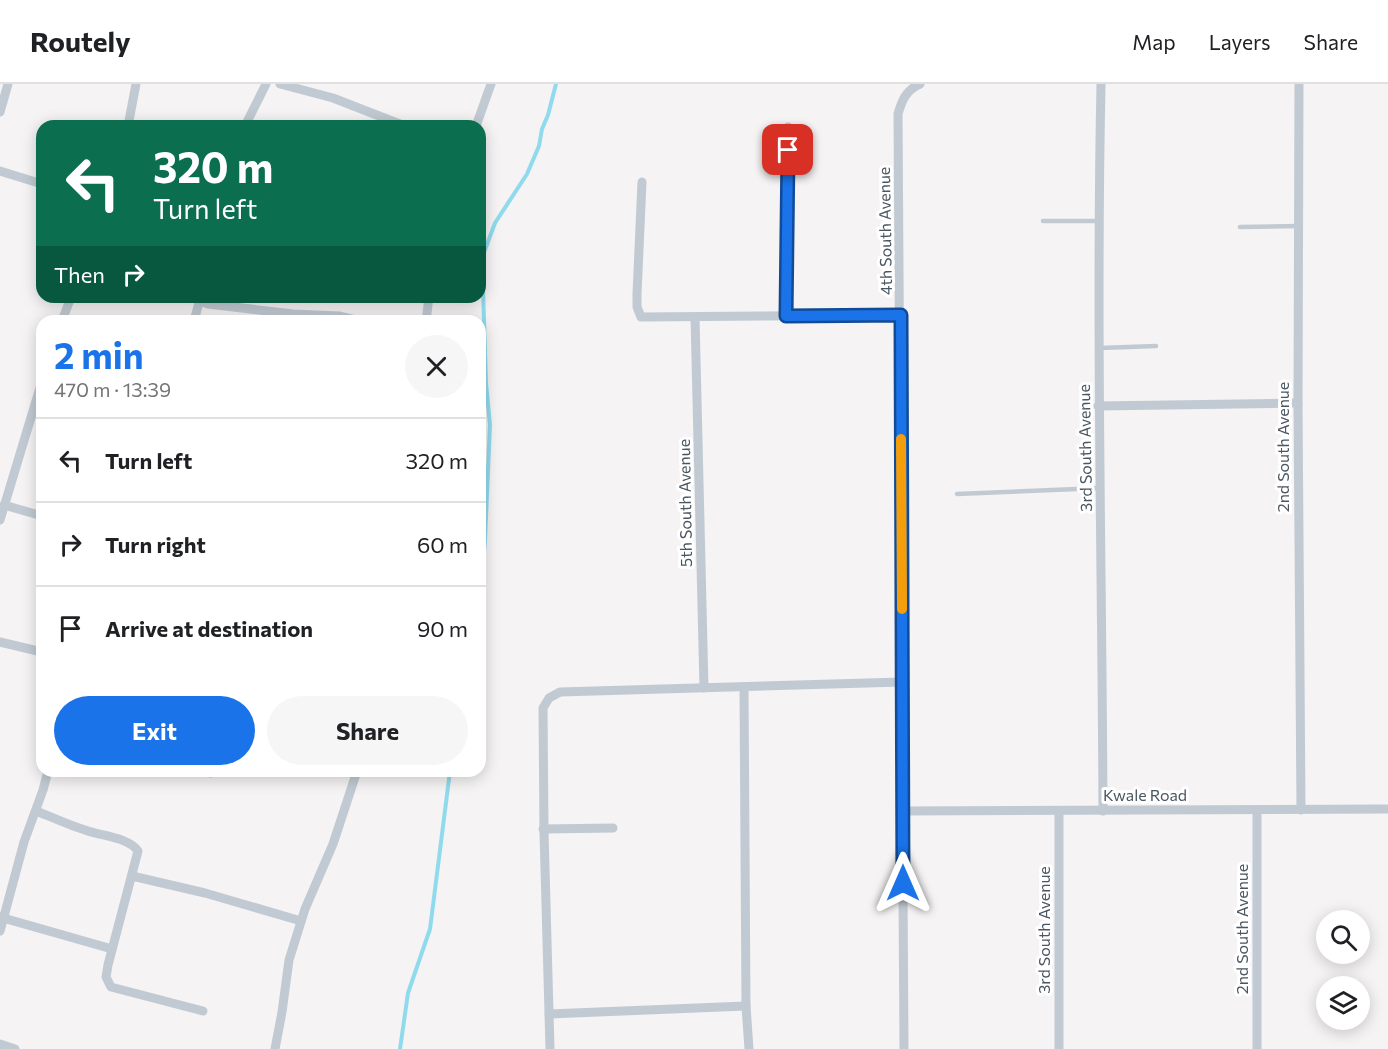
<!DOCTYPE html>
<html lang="en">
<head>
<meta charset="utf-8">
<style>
  :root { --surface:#fff; --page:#f6f6f6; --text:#202124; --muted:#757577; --line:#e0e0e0; --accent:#1a73e8 }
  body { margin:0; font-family:Commissioner,sans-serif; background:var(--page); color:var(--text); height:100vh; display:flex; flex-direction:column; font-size:22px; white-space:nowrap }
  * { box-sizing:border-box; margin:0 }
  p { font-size:20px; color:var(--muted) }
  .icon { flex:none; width:33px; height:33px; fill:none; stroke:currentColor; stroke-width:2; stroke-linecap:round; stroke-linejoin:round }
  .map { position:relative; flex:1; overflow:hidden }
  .details { position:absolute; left:36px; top:231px; width:450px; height:462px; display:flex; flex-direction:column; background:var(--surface); border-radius:18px; box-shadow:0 3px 15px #0003 }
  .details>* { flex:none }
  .guide { position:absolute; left:36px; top:36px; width:450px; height:183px; border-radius:18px; box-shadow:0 3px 15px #0003; background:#0b6e4f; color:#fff; overflow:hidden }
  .tools { position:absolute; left:1316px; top:826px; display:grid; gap:12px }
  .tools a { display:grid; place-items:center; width:54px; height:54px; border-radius:50%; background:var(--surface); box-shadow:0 3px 15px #0003; font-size:30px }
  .pin { position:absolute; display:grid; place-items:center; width:51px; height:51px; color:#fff; margin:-26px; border-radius:12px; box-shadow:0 3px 9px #0006 }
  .me { position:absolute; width:66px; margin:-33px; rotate:0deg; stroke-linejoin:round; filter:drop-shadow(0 0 4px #0008) }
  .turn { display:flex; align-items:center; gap:21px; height:126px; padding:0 18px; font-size:27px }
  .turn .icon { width:78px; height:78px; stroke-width:2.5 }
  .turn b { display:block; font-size:42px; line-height:51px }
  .then { display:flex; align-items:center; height:57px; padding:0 18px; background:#0003; gap:12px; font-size:22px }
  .round { display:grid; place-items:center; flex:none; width:63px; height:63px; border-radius:32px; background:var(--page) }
  .head { display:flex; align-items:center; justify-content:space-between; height:102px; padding:0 18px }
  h1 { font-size:36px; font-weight:700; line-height:45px; color:var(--accent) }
  .button { display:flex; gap:12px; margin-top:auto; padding:12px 18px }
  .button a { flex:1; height:69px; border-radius:36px; background:var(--accent); color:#fff; font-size:24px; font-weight:700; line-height:69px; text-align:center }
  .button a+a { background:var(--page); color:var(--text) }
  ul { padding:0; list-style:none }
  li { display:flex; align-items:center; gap:18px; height:84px; padding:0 18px; border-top:2px solid var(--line) }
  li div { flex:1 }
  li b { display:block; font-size:22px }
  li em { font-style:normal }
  header { display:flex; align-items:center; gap:36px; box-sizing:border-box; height:84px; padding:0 30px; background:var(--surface); border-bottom:2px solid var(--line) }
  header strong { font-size:28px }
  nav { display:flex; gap:33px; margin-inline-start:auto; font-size:21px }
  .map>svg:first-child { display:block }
</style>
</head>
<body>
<header>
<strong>Routely</strong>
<nav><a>Map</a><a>Layers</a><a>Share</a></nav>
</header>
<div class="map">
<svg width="1388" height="965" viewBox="0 0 1388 965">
  <rect width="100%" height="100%" fill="#f5f3f3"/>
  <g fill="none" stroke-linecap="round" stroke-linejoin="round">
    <g stroke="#90daee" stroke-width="4">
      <path d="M 480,514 L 485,456 L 490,341 L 486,299 L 482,174 L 495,139 L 527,90 L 539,62 L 542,45 L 548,31 L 556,0"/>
      <path d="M 400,965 L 408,909 L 430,845 L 450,687"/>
    </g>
    <g stroke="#c1cad2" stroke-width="4.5">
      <path d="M 1043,137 L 1098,137"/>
      <path d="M 1240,143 L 1298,142"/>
      <path d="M 1100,264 L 1156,262"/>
      <path d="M 957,410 L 1101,404"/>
    </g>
    <g stroke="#c1cad2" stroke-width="9">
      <path d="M 280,0 L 333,14 L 405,42"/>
      <path d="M 1101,0 C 1096,242 1102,484 1103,727"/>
      <path d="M 1299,0 L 1298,319 L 1301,726"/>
      <path d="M 0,28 L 8,0"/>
      <path d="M 128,42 L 136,0"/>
      <path d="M 245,42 L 266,0"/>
      <path d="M 476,42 L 491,0"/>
      <path d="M 0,87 L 42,100"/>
      <path d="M 642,98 L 637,210 L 637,223 L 641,233 L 901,231"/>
      <path d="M 200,213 L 203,218 L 208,220 L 293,230 L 340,232 L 360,237"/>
      <path d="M 786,232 L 788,43"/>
      <path d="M 695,233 L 704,604"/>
      <path d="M 62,237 L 71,213"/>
      <path d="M 194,237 L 200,215"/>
      <path d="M 426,237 L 429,213"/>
      <path d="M 1098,322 L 1298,319"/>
      <path d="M 4,421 L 42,432"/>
      <path d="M 0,436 L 42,297"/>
      <path d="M 0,558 L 42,568"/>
      <path d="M 744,603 L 746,922 L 749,965"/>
      <path d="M 200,687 L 211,689"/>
      <path d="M 1257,726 L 1257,965"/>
      <path d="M 36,727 C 52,733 68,741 85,746 C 101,752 128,753 138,767 L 108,881 L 106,893 L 111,903 L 203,927"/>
      <path d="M 903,727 L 1388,725"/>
      <path d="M 1059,727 L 1059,965"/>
      <path d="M 543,745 L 613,744"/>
      <path d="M 132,792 L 205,809 L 301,837"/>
      <path d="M 0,833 L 112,865"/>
      <path d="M 0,847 L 24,758 L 43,706 L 48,687"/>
      <path d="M 549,930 L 746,922"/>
      <path d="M 0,960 L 15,965"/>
      <path d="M 275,965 L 282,928 L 289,876 L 305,825 L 333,760 L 357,687"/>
      <path d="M 550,965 L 544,748 L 543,624 L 549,614 L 560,608 L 902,598"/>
      <path d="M 904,965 L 898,30 C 902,16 906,6 920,0"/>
    </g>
  </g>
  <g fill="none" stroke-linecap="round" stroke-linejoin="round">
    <defs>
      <path id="route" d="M 788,66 L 786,232 L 901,231 L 903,799"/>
    </defs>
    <use href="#route" stroke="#114b97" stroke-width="15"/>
    <use href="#route" stroke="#1a73e8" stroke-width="10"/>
    <path stroke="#f59e0b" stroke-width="10" d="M 901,355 L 902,525"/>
  </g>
  <g text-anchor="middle" stroke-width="6" stroke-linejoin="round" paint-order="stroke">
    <g font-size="16" fill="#4a5661" stroke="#fff">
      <text transform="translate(885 147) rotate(-91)" y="6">4th South Avenue</text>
      <text transform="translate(1283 363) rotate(-90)" y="6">2nd South Avenue</text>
      <text transform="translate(1085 364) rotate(-91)" y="6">3rd South Avenue</text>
      <text transform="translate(685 419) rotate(-91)" y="6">5th South Avenue</text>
      <text x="1145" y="717">Kwale Road</text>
      <text transform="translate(1242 845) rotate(-90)" y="6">2nd South Avenue</text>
      <text transform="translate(1044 846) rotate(-90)" y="6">3rd South Avenue</text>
    </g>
  </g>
</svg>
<div class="tools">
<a><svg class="icon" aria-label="search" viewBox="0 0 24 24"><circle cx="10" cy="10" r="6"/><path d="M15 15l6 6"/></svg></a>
<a><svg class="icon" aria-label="layers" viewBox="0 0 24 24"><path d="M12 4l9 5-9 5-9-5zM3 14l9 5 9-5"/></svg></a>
</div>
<div class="pin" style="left:788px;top:66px;background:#d93025"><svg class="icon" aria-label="arrive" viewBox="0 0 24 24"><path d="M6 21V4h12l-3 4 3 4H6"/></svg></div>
<svg class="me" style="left:903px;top:799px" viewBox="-20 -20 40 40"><path d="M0-17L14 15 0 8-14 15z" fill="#1a73e8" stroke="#fff" stroke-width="4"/></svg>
<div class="guide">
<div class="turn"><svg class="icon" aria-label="left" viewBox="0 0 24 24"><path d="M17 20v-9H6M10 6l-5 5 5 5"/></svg><div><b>320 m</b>Turn left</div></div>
<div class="then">Then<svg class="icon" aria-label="right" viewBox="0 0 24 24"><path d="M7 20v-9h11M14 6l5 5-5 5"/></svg></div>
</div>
<section class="details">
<div class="head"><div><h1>2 min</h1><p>470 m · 13:39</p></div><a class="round"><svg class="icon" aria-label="close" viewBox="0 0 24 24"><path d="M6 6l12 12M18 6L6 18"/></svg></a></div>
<ul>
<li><svg class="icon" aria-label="left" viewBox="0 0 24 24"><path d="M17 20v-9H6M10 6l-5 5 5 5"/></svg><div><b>Turn left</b></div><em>320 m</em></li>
<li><svg class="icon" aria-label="right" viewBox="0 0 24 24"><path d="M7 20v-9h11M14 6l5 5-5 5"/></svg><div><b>Turn right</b></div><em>60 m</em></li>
<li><svg class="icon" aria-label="arrive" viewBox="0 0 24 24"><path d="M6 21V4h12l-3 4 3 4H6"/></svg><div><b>Arrive at destination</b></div><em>90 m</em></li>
</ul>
<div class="button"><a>Exit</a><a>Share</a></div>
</section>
</div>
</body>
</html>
